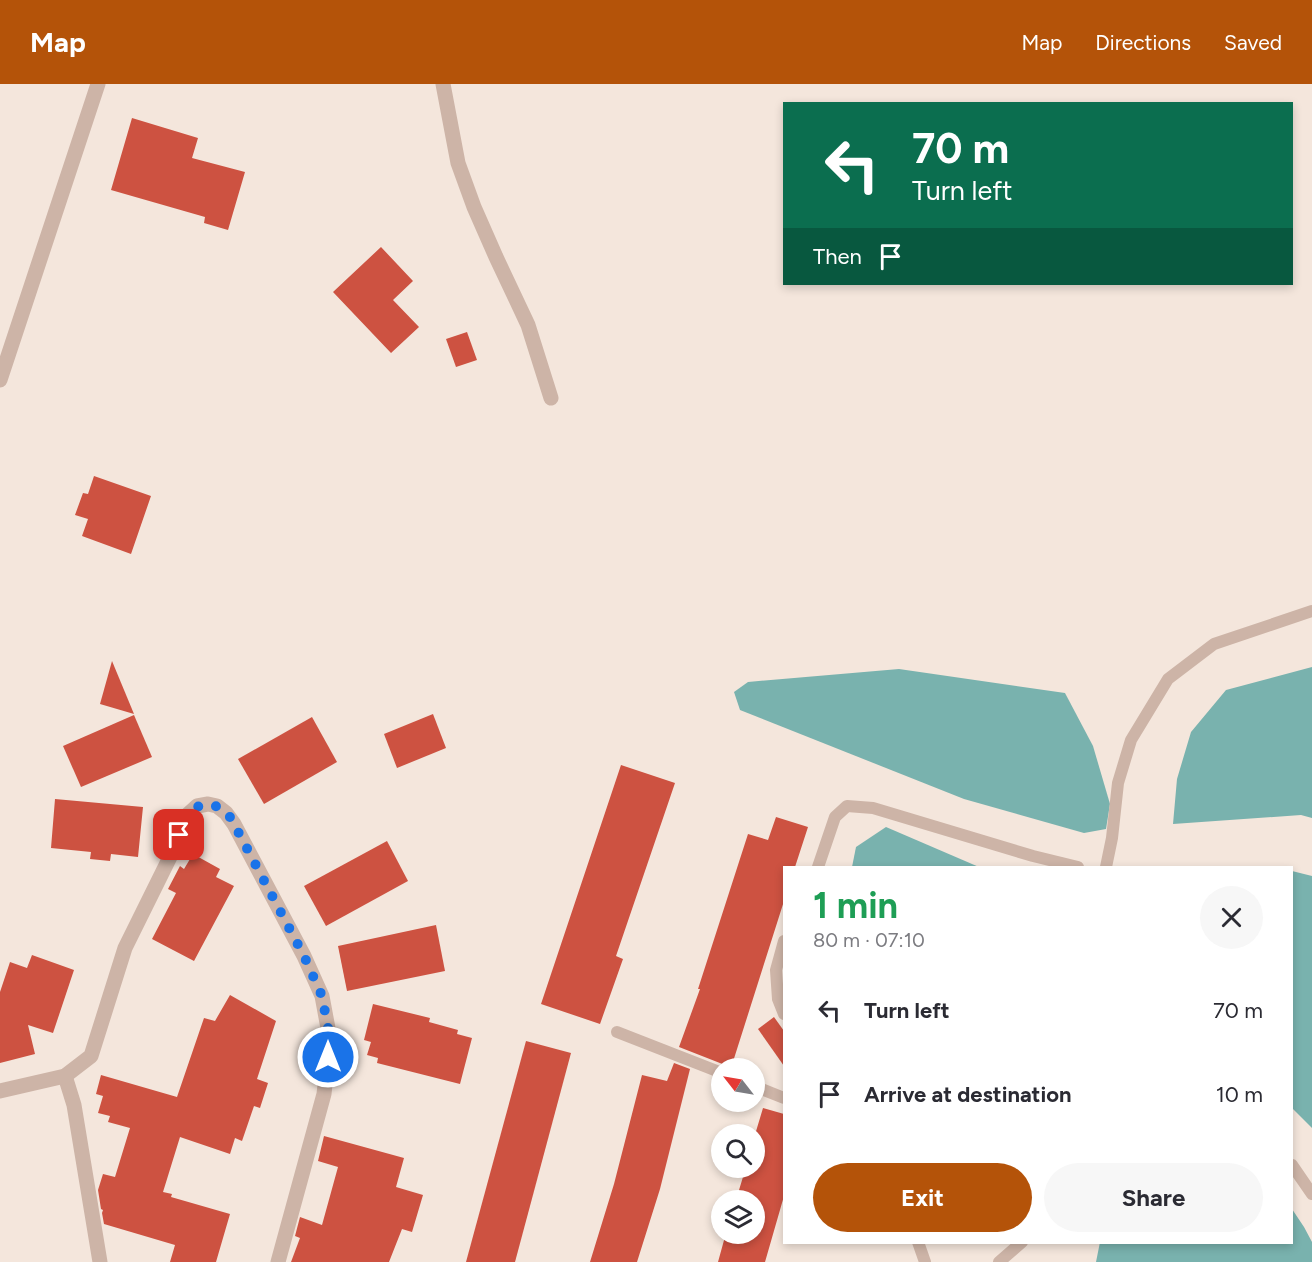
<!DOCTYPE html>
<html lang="en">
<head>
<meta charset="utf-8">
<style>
  :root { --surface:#fff; --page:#f7f7f7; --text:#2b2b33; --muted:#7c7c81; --accent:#b45309 }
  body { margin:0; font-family:Figtree,sans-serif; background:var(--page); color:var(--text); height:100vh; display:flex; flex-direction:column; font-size:22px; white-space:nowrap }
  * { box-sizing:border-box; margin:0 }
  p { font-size:20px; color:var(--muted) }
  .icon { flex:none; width:33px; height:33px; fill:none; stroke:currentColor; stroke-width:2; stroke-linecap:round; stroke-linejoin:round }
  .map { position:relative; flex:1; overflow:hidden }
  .sheet { position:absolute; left:783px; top:782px; width:510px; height:378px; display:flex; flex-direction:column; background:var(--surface); border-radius:0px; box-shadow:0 3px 9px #0003 }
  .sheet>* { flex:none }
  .banner { position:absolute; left:783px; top:18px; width:510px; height:183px; border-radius:0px; box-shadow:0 3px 9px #0003; background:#0b6e4f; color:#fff; overflow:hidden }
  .needle { width:39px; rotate:301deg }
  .fabs { position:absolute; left:711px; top:974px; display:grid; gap:12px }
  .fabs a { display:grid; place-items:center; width:54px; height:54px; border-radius:50%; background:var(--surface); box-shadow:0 3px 9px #0003; font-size:30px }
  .pin { position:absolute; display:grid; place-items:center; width:51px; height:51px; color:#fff; margin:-26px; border-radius:12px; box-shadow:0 3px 9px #0006 }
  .me { position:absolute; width:66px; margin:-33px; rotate:0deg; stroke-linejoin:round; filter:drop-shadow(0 0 4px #0008) }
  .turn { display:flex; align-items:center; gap:21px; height:126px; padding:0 30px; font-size:27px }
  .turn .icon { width:78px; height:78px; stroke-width:2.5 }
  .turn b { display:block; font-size:42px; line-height:51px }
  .then { display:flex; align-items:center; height:57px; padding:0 30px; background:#0003; gap:12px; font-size:22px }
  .round { display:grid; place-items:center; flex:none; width:63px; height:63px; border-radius:32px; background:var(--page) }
  .headline { display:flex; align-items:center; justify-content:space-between; height:102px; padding:0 30px }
  h1 { font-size:36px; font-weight:700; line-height:45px; color:#1e9e55 }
  .button { display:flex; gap:12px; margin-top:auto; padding:12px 30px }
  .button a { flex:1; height:69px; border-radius:36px; background:var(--accent); color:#fff; font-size:24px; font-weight:700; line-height:69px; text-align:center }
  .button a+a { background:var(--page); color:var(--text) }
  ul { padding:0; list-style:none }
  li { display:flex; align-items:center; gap:18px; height:84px; padding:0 30px }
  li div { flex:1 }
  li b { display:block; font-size:22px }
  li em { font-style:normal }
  header { display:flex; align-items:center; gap:36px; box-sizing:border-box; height:84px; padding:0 30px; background:var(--accent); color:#fff }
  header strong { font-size:28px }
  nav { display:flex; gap:33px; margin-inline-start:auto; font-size:21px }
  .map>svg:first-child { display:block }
</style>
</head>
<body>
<header>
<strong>Map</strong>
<nav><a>Map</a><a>Directions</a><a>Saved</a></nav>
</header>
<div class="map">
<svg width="1312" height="1178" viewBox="0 0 1312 1178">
  <rect width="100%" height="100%" fill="#f4e6dc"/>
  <g fill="#79b2ae">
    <path d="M 1312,583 L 1312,734 L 1301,731 L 1173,740 L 1177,695 L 1191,648 L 1226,606 Z"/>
    <path d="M 899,585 L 1065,609 L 1093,662 L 1110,720 L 1106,745 L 1084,749 L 964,715 L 740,626 L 734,608 L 748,598 Z"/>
    <path d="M 886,743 L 979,783 L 852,783 L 856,763 Z"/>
    <path d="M 1292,787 L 1312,792 L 1312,1044 L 1292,1024 Z"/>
    <path d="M 1292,1125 L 1304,1143 L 1312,1158 L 1312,1178 L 1096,1178 L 1100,1158 L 1292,1158 Z"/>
  </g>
  <g fill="#cd5241">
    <path d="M 132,34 L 198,54 L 192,74 L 245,88 L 228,146 L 204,139 L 205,133 L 111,106 Z"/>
    <path d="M 381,163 L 413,197 L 393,216 L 419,243 L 391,269 L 333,208 Z"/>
    <path d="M 467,248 L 477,276 L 456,283 L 446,255 Z"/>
    <path d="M 94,392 L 151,412 L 131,470 L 82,452 L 88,435 L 75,431 L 83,409 L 88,410 Z"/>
    <path d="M 112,577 L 134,630 L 100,620 Z"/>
    <path d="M 433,630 L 446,664 L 397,684 L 384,650 Z"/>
    <path d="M 134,631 L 152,673 L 81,703 L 63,662 Z"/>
    <path d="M 312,633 L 337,678 L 264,720 L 238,675 Z"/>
    <path d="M 621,681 L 675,699 L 616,872 L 623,875 L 600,940 L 541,920 Z"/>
    <path d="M 55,715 L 143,723 L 138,773 L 111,770 L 110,777 L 90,775 L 91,768 L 51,764 Z"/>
    <path d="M 776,733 L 808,743 L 795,783 L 784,783 L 784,817 L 731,984 L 728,984 L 725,981 L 679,963 L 700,905 L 698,905 L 748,750 L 768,756 Z"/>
    <path d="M 387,757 L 408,797 L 326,842 L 304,802 Z"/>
    <path d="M 193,770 L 220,785 L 216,793 L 234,802 L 194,877 L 152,855 L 176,809 L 168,805 L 180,782 L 184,785 Z"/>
    <path d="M 436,841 L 445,887 L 347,907 L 338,862 Z"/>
    <path d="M 32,871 L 74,886 L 53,949 L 28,941 L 35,970 L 0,979 L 0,908 L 10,878 L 27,884 Z"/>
    <path d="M 230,911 L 276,937 L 257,995 L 268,999 L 260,1024 L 254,1022 L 242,1057 L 235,1054 L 230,1070 L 180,1053 L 163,1108 L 172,1110 L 171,1113 L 230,1130 L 216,1178 L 170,1178 L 175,1161 L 104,1140 L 102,1129 L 103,1126 L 101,1125 L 98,1106 L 103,1090 L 115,1093 L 130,1044 L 108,1038 L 110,1032 L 98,1029 L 103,1012 L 96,1010 L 101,991 L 177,1013 L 204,934 L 215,937 Z"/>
    <path d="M 373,920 L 430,934 L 429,938 L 458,946 L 457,950 L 472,954 L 460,1000 L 377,979 L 378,974 L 367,971 L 371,958 L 364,956 Z"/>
    <path d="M 774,933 L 784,947 L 784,982 L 758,945 Z"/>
    <path d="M 526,957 L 571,969 L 515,1178 L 466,1178 Z"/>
    <path d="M 674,979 L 690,985 L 660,1105 L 637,1178 L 590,1178 L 614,1100 L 642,991 L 667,997 Z"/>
    <path d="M 763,1024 L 784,1030 L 784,1112 L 765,1178 L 718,1178 L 726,1149 L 754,1149 L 754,1116 L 736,1116 L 746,1083 L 754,1083 L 754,1054 Z"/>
    <path d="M 324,1052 L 404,1074 L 396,1103 L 423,1111 L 412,1148 L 402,1145 L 389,1178 L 291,1178 L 300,1154 L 295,1152 L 300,1133 L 322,1141 L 338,1083 L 318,1077 Z"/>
  </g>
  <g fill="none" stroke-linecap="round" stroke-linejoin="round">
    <g stroke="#cdb4a7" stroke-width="12">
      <path d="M 818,783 L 835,733 L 847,722 L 873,724 L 1033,772 L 1078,783"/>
      <path d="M 1106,783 L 1112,754 L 1118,699 L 1131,656 L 1168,595 L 1214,560 L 1312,527"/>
      <path d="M 784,857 L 776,886 L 778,915 L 784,930"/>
      <path d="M 617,948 L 722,989"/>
      <path d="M 754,1002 L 784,1014"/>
      <path d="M 1292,1081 L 1312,1110"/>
      <path d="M 918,1158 L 925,1178"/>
      <path d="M 999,1178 L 1022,1158"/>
    </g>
    <g stroke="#cdb4a7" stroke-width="15">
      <path d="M 443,0 L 458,79 L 474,123 L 496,173 L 528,241 L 551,314"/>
      <path d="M 0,296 L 98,0"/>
      <path d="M 65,992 L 74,1021 L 100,1178"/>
      <path d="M 0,1007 L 65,992 L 91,972 L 125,864 L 172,769 L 186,732 L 197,722 L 208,720 L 217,722 L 226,729 L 234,740 L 304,872 L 322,912 L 330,955 L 324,1010 L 278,1178"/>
    </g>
  </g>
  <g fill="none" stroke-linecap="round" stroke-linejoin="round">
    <path stroke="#1a73e8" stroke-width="10" stroke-dasharray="0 18" d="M 179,751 C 181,745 183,737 186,732 C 195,719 214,717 226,728 C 229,731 232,736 234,740 L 304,872 L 322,912 L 330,955 L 328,973"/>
  </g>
</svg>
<div class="fabs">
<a><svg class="needle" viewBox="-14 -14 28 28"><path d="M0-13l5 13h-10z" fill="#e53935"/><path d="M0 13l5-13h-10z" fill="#7c7c81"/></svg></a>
<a><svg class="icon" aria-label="search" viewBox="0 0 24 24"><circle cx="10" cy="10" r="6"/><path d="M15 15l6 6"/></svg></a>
<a><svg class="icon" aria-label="layers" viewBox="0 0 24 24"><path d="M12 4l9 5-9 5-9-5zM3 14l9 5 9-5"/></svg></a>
</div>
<div class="pin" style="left:179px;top:751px;background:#d93025"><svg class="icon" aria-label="arrive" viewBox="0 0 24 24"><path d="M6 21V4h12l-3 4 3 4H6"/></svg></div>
<svg class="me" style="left:328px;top:973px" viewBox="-20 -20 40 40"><circle r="17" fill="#1a73e8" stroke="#fff" stroke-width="3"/><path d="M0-11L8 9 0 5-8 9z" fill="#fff"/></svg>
<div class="banner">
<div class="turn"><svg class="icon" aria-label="left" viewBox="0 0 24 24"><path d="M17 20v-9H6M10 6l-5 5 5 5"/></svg><div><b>70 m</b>Turn left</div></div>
<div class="then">Then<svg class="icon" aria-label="arrive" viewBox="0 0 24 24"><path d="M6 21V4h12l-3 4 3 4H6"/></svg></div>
</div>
<section class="sheet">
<div class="headline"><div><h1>1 min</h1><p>80 m · 07:10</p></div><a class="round"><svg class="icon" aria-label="close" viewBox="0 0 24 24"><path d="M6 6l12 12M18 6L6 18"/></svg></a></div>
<ul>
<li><svg class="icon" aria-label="left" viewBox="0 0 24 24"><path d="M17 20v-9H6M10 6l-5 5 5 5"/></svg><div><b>Turn left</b></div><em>70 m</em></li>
<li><svg class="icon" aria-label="arrive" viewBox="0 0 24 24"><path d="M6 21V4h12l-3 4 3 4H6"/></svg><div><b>Arrive at destination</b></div><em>10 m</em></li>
</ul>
<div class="button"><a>Exit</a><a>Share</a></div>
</section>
</div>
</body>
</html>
